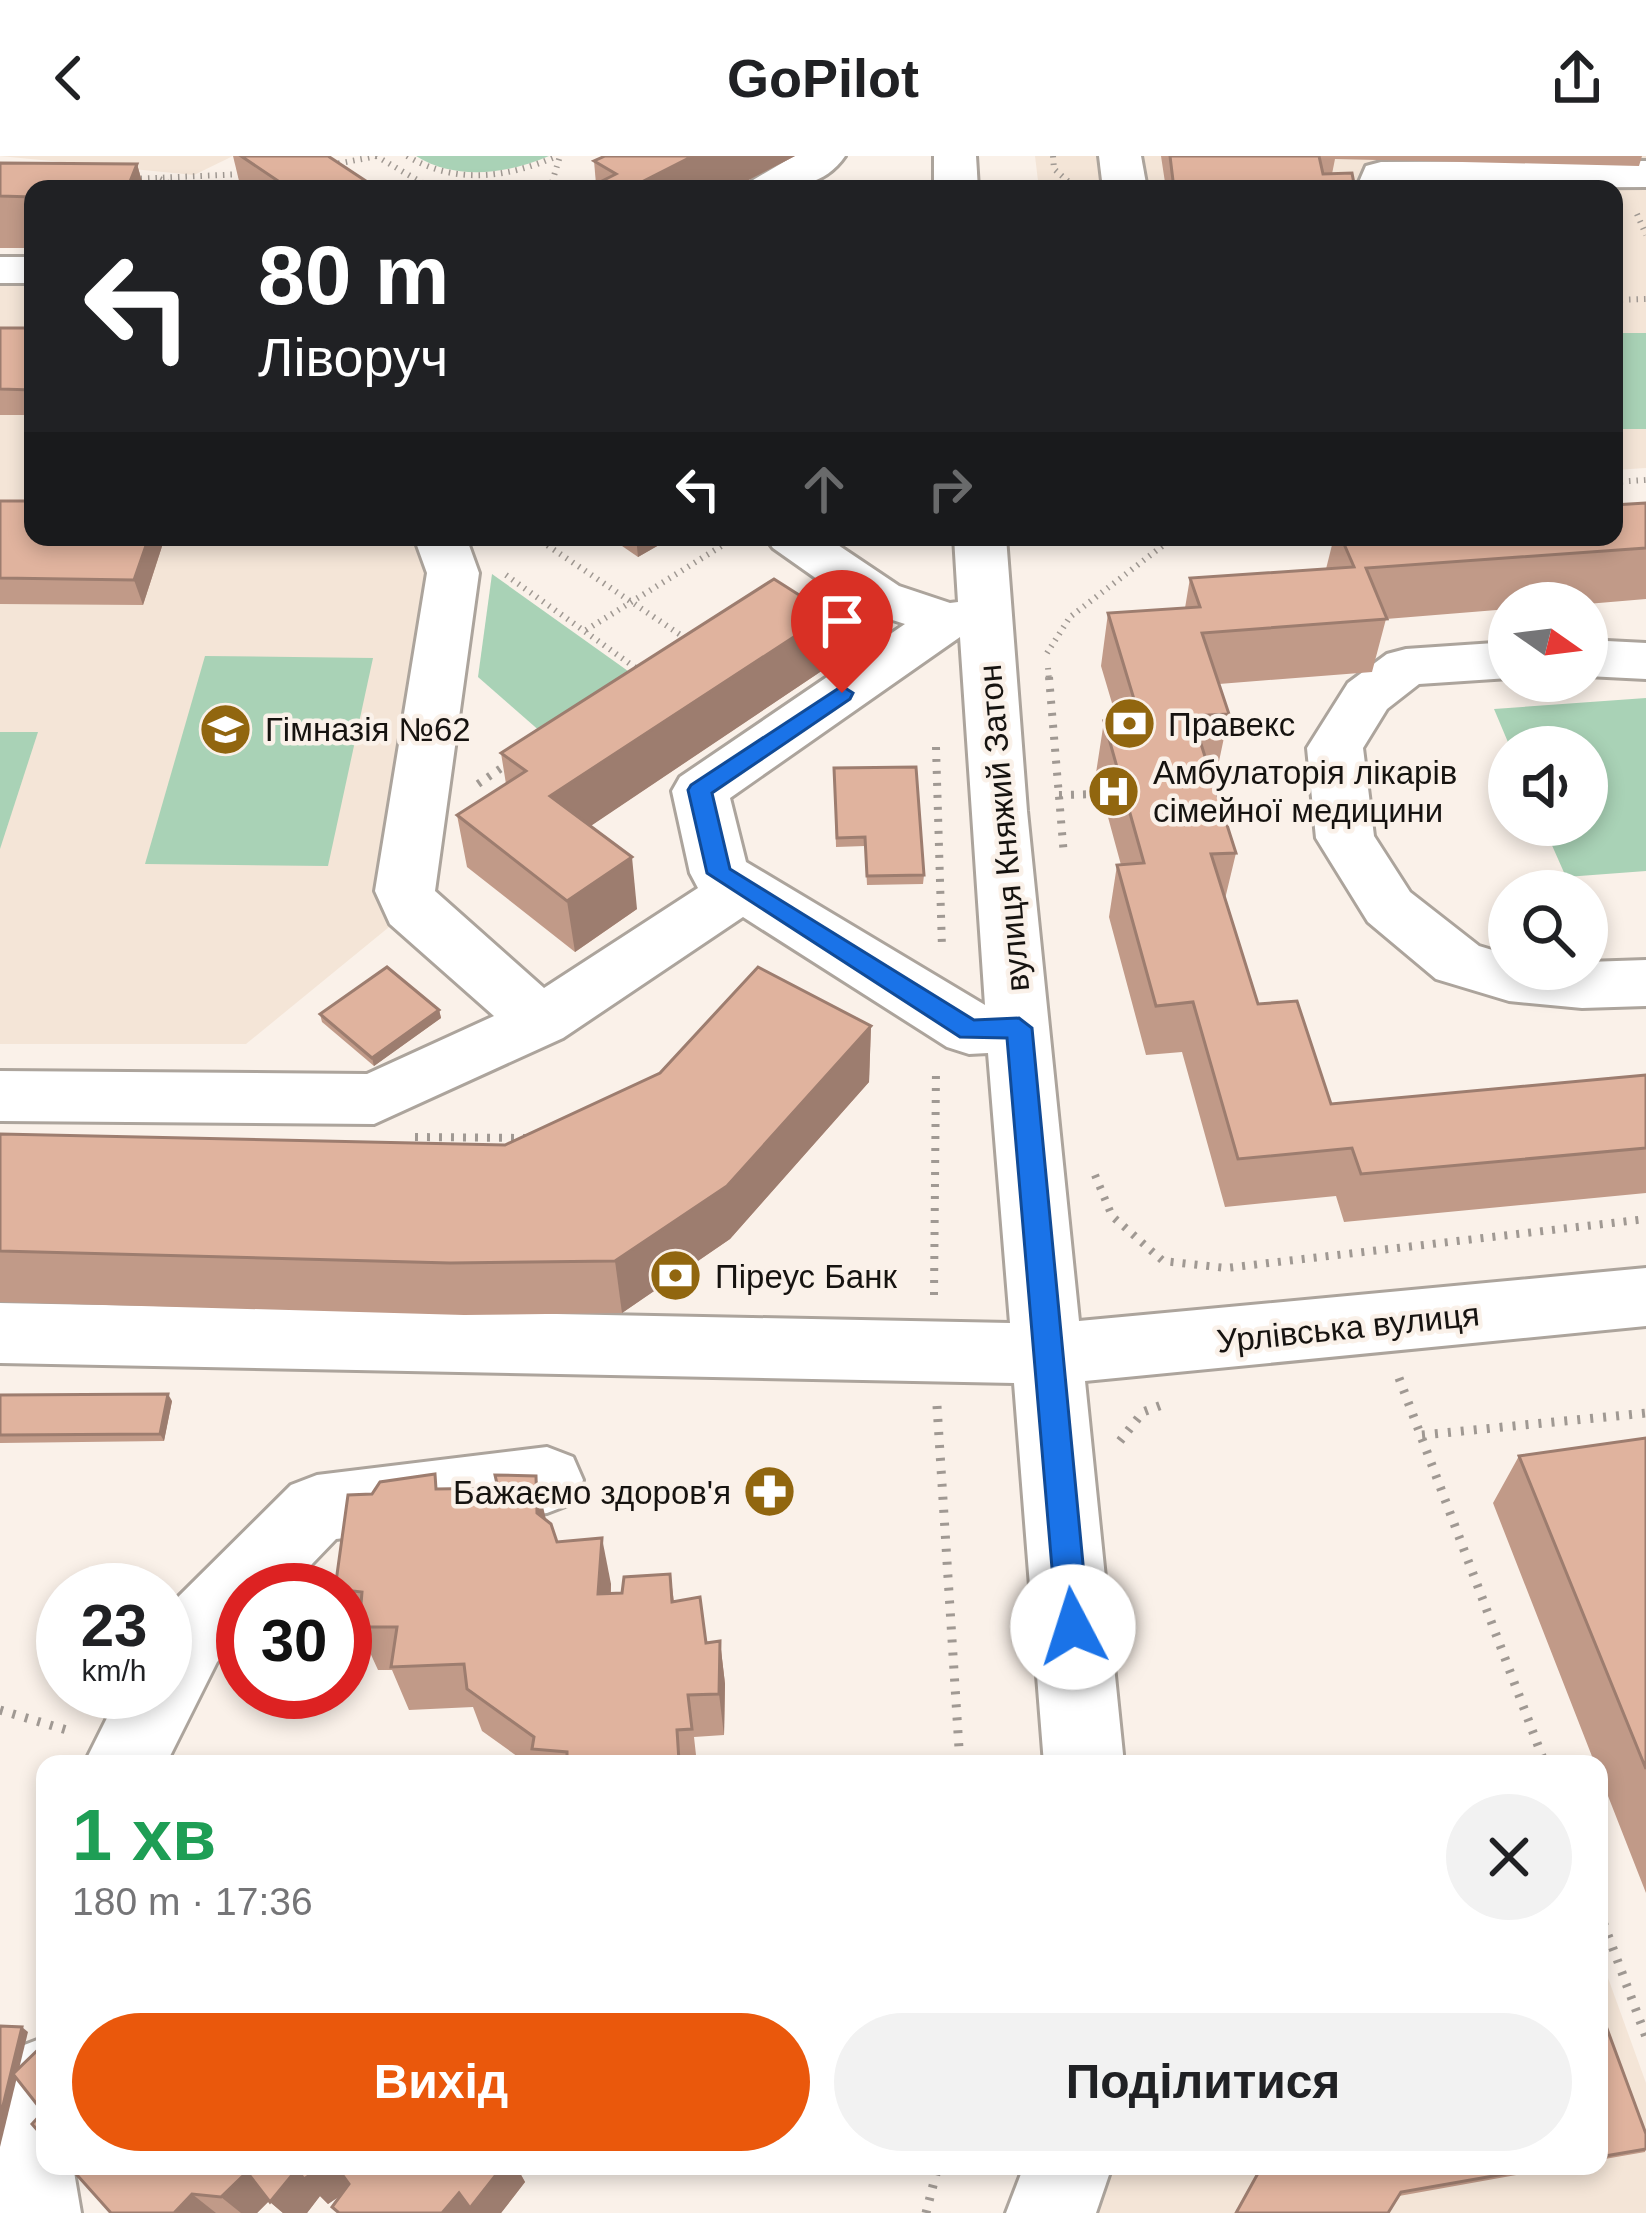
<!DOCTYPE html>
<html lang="uk">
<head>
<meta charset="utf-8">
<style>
  :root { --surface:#fff; --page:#f2f2f2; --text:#202124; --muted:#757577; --accent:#ea580c }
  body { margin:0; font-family:Arial,sans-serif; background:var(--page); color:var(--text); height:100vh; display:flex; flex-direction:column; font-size:45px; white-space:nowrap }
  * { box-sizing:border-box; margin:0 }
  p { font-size:39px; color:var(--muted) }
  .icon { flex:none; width:66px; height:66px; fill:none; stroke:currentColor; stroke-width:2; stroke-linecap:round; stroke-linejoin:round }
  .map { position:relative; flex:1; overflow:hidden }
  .side { position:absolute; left:36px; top:1599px; width:1572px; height:420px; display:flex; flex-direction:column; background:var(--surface); border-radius:24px; box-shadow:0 6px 18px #0003 }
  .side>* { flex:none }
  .banner { position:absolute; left:24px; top:24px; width:1599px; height:366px; border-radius:24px; box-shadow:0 6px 18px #0003; background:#202124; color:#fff; overflow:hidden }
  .needle { width:78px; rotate:104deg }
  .fabs { position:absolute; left:1488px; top:426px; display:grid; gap:24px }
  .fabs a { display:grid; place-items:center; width:120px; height:120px; border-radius:50%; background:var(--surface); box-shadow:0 6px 18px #0003; font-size:60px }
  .speed { position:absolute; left:36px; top:1407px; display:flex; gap:24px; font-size:60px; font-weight:700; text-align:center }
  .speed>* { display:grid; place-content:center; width:156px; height:156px; border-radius:50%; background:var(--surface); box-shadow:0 6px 18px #0003; line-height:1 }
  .speed small { font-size:30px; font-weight:400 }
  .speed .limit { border:18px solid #d22; background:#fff; color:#111 }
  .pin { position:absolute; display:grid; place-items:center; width:102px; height:102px; color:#fff; margin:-123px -51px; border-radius:50% 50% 50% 0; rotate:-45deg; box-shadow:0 0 12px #0007 }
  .pin .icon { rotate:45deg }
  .me { position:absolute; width:132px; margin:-66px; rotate:355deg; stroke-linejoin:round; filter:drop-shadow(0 0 9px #0008) }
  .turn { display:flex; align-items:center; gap:42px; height:252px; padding:0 36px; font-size:54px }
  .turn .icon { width:156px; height:156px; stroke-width:2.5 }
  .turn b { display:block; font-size:84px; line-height:102px }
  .lanes { display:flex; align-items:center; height:114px; padding:0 36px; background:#0003; justify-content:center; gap:60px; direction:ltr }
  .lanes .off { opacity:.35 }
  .round { display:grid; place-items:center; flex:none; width:126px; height:126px; border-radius:63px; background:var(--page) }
  .summary { display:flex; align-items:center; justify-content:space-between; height:204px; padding:0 36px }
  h1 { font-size:72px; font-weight:700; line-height:90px; color:#1e9e55 }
  .action { display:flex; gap:24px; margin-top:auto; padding:24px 36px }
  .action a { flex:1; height:138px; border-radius:72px; background:var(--accent); color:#fff; font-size:48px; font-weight:700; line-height:138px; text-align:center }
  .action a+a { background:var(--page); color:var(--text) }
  header { display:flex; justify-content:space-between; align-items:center; height:156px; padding:0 36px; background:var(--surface); font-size:54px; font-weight:700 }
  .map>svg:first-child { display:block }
</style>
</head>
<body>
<header><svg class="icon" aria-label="back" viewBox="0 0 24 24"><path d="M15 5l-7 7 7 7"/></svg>GoPilot<svg class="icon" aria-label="share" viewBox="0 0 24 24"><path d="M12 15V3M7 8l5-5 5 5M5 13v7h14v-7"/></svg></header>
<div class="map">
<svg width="1646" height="2057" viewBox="0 0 1646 2057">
  <rect width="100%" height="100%" fill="#faf1e9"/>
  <g fill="#f4e5d7">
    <path d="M 0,0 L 233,0 L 194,19 Z"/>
    <path d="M 1035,0 L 1646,0 L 1646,312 L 1614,314 L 1614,33 L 1039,33 Z"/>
    <path d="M 0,127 L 33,127 L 33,381 L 467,381 L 475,407 L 427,740 L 246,888 L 0,888 Z"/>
    <path d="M 1599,1797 L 1646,1927 L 1646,2057 L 1084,2057 L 1100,2010 L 1599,2010 Z"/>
  </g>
  <g fill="#a9d2b6">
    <path d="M 416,0 L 549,0 C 507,18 456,25 416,0 Z"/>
    <rect x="1614" y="177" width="32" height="96"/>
    <path d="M 492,418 L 635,520 L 542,577 L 478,521 Z"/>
    <path d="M 205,500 L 373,502 L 328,710 L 145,708 Z"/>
    <path d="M 1646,542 L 1646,715 L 1566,721 L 1543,669 L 1587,669 L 1587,591 L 1510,591 L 1494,553 Z"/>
    <path d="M 0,576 L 38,576 L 0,693 Z"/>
  </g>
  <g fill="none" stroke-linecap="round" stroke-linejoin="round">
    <defs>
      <g id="minor">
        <path d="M 794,0 L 845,0 C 822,34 783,33 746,33 L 753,24 Z"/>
        <path d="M 934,0 L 976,0 L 978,33 L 934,33 Z"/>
        <path d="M 1099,0 L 1141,0 L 1147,33 L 1103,33 Z"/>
        <path d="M 1646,5 L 1646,31 L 1356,33 L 1366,10 L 1381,6 Z"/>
        <rect x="0" y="101" width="33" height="26"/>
        <path d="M 414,381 L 466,381 L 479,417 L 435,735 L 544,832 L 698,732 L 690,717 L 672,635 L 680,621 L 905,468 L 861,454 L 773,392 L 765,381 L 826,381 L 899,430 L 950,447 L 958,446 L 954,381 L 1006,381 L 1027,655 L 1079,1165 L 1646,1112 L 1646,1170 L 1085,1225 L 1124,1608 L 1044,1608 L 1014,1227 L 0,1207 L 0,1147 L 1010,1167 L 988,897 L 969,898 L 947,891 L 743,761 L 563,882 L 374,968 L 0,965 L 0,915 L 367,918 L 494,860 L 390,768 L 375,735 L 427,417 ZM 960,481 L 985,849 L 746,706 L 730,642 Z"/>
        <path d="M 1587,484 L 1646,487 L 1646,523 L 1587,520 Z"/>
        <path d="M 1509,486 L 1509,522 L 1419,528 L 1387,553 L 1363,592 L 1374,680 L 1410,736 L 1479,790 L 1509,799 L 1509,813 L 1587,813 L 1587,806 L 1646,804 L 1646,850 L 1582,852 L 1509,845 L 1436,823 L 1368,766 L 1316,682 L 1307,592 L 1348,527 L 1387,498 L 1406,493 Z"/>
        <path d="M 547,1291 L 573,1301 L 583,1324 L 573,1347 L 547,1357 L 336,1383 L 287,1434 L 243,1434 L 243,1479 L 217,1506 L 166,1608 L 84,1608 L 120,1536 L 165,1536 L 165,1454 L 291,1329 L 317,1319 Z"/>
        <path d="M 45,1881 L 45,2010 L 73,2010 L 81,2057 L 0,2057 L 0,1931 L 14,1893 Z"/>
        <path d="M 1024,2010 L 1112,2010 L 1096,2057 L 1006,2057 Z"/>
      </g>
    </defs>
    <use href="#minor" stroke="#aca49c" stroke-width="6"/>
    <g stroke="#a09993" stroke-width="6" stroke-dasharray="1.5 6" stroke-linecap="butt">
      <path d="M 376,0 L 433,33"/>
      <path d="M 407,0 C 456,29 507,22 557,0"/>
      <path d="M 1053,0 L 1054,13 L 1076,32"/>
      <path d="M 331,9 L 377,0"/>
      <path d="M 133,23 L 244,18"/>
      <path d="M 160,23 L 181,33"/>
      <path d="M 550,33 L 560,0"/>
      <path d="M 1637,58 L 1646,79"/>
      <path d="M 1614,144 L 1646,143"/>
      <path d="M 1614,326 L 1646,324"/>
      <path d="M 535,381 L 688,484"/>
      <path d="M 506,419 L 640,515"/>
      <path d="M 586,474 L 736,381"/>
      <path d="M 1047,497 L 1070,461 L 1174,381"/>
      <path d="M 1048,512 L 1049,524"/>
    </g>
    <g stroke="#a09993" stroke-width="8" stroke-dasharray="3 9" stroke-linecap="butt">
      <path d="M 1049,521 L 1064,700"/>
      <path d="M 936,591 L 942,792"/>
      <path d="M 478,628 L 510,606"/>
      <path d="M 1059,639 L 1102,638"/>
      <path d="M 415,981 L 526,982"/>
      <path d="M 1095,1019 L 1112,1060 L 1163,1105 L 1226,1112 L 1646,1063"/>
      <path d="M 934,1139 L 936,914"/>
    </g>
    <g stroke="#a09993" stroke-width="9" stroke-dasharray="3 10" stroke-linecap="butt">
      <path d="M 1399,1222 L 1545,1608"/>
      <path d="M 937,1250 L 960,1608"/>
      <path d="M 1422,1279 L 1646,1257"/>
      <path d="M 1120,1285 L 1143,1256 L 1167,1247"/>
      <path d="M 0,1554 L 70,1575"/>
      <path d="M 1599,1755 L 1646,1881"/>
      <path d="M 926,2057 L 938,2010"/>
    </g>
    <use href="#minor" fill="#fff" fill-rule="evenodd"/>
  </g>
  <g fill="#c19a88">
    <path d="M 233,0 L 328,0 L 378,33 L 241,33 Z"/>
    <path d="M 605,0 L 795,0 L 731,33 L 596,28 L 594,5 Z"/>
    <path d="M 1161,0 L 1642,0 L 1639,10 L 1335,3 L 1332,18 L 1355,33 L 1166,33 Z"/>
    <path d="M 0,7 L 137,8 L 144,33 L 33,33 L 33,92 L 0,92 Z"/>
    <rect x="0" y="172" width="33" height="87"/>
    <path d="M 0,345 L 165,381 L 143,449 L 0,448 Z"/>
    <path d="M 1646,347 L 1646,443 L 1587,448 L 1509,447 L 1509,453 L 1386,463 L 1372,516 L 1219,528 L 1229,558 L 1218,610 L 1208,611 L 1236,697 L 1225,743 L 1258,848 L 1331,948 L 1646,919 L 1646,1037 L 1344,1066 L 1336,1040 L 1225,1051 L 1182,896 L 1146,899 L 1109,761 L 1117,709 L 1121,709 L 1096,617 L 1104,565 L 1117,564 L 1101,510 L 1108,457 L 1185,452 L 1190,422 L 1326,413 L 1334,381 L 1614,381 Z"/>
    <path d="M 609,381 L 673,381 L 638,401 Z"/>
    <path d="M 829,510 L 590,670 L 637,753 L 575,796 L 467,711 L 457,659 L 506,628 L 501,597 Z"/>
    <path d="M 834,612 L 924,719 L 923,728 L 867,729 L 865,690 L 836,691 Z"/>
    <path d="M 439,854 L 441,862 L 374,910 L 322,866 L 320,858 Z"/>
    <path d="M 871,870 L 869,926 L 730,1083 L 622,1157 L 464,1159 L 0,1146 L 0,978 L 505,989 Z"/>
    <path d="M 0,1239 L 172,1245 L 164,1285 L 0,1287 Z"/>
    <path d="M 1646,1282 L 1646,1737 L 1599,1617 L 1599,1608 L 1595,1608 L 1493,1347 L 1519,1300 Z"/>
    <path d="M 439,1333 L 546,1364 L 557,1386 L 611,1428 L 611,1438 L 622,1437 L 670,1418 L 674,1445 L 706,1487 L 720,1485 L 725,1528 L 724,1579 L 694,1581 L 697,1608 L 528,1608 L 482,1575 L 473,1551 L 409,1554 L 392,1514 L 378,1514 L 362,1479 L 355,1478 L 345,1456 L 345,1434 Z"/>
    <path d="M 1599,1851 L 1646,1978 L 1645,1996 L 1599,2004 Z"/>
    <path d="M 69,2010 L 516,2010 L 525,2026 L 501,2057 L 338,2057 L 341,2039 L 328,2048 L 320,2040 L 307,2057 L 283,2057 L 269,2045 L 257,2057 L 111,2057 Z"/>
    <path d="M 1261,2010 L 1566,2010 L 1399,2040 L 1388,2057 L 1235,2057 Z"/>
  </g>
  <g fill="#9d7d6f">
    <path d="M 693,0 L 795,0 L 731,33 L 632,33 L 632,31 Z"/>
    <path d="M 137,8 L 144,33 L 127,33 Z"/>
    <path d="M 149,381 L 165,381 L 143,449 L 134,424 Z"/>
    <path d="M 636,381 L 673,381 L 638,401 Z"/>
    <path d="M 829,458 L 829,510 L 558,692 L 550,640 Z"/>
    <path d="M 632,701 L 637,753 L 575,796 L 567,745 Z"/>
    <path d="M 439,854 L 441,862 L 374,910 L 372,902 Z"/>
    <path d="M 871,870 L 869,926 L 730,1083 L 622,1157 L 615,1105 Z"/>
    <path d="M 168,1238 L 172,1245 L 164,1285 L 160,1278 Z"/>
    <path d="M 536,1320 L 547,1368 L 537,1357 Z"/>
    <path d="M 602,1382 L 611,1428 L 608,1483 L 598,1438 Z"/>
    <path d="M 720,1485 L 725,1528 L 724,1579 L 719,1538 Z"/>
    <path d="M 22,1871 L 28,1876 L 0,1991 L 0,1962 Z"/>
    <path d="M 323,2010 L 336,2010 L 355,2030 L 328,2048 L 320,2040 L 307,2057 L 283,2057 L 270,2046 L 297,2013 Z"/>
    <path d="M 503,2010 L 516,2010 L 525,2026 L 501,2057 L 442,2057 L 459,2037 Z"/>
    <path d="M 247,2016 L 274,2040 L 257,2057 L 241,2057 L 221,2041 Z"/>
    <path d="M 192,2038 L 216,2057 L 174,2057 Z"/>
  </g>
  <g fill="#e0b39e" stroke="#9d7d6f" stroke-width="3">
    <path d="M 241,0 L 328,0 L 378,33 L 290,33 Z"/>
    <path d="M 605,0 L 693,0 L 632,31 L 636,33 L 586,33 L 616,18 L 594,5 Z"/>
    <path d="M 1170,0 L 1319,0 L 1323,18 L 1352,17 L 1355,33 L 1174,33 Z"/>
    <path d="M 0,7 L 137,8 L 127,33 L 33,33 L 33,41 L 0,40 Z"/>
    <path d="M 0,172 L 33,172 L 33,234 L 0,233 Z"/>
    <path d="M 0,345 L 33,345 L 33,381 L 149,381 L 134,424 L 0,422 Z"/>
    <path d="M 1646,347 L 1646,392 L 1366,412 L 1387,463 L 1202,477 L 1229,558 L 1192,560 L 1236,697 L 1211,698 L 1258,848 L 1297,845 L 1331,948 L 1646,919 L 1646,992 L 1361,1018 L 1352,992 L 1238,1003 L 1193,846 L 1156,850 L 1117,709 L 1144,707 L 1104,565 L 1140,563 L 1108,457 L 1200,451 L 1190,422 L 1354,411 L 1341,381 L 1614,381 L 1614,349 Z"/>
    <path d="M 774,423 L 829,458 L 550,640 L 632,701 L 567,745 L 457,659 L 526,615 L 501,597 Z"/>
    <path d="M 916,611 L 924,719 L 867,720 L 865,681 L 837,682 L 834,612 Z"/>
    <path d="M 387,811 L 439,854 L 372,902 L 320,858 Z"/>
    <path d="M 758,811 L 871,870 L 727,1030 L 615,1105 L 450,1107 L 0,1095 L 0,978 L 505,989 L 660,917 Z"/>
    <path d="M 168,1238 L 160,1278 L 0,1279 L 0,1239 Z"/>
    <path d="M 1646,1282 L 1646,1613 L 1519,1300 Z"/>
    <path d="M 435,1318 L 436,1333 L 498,1332 L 495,1319 L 536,1320 L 537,1357 L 551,1368 L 557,1386 L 602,1382 L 598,1438 L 622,1437 L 624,1421 L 670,1418 L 672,1446 L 700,1441 L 706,1487 L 720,1485 L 719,1538 L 688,1539 L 692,1573 L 677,1574 L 679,1605 L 687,1604 L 687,1608 L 567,1608 L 567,1596 L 532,1593 L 534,1581 L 467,1533 L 464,1508 L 391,1511 L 397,1471 L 359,1471 L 362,1436 L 335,1433 L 348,1339 L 372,1338 L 380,1326 Z"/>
    <path d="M 1599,1851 L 1646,1978 L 1646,1993 L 1599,2001 Z"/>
    <path d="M 0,1870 L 22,1871 L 0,1962 Z"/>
    <path d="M 45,1887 L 45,1983 L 32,1968 L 43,1956 L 13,1918 Z"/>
    <path d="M 69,2010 L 323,2010 L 304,2023 L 297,2013 L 270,2046 L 247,2016 L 221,2041 L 192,2038 L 174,2057 L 111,2057 Z"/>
    <path d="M 336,2010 L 503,2010 L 470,2052 L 459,2037 L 442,2057 L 339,2057 L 332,2051 L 349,2028 Z"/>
    <path d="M 1262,2010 L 1550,2010 L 1401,2036 L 1388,2057 L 1236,2057 Z"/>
  </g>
  <path fill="#1a73e8" stroke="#114b97" stroke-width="3" d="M 842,530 L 853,537 L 850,543 L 712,637 L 730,713 L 974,864 L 1019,862 L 1032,872 L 1089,1471 L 1084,1481 L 1073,1486 L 1062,1481 L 1057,1471 L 1007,882 L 960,881 L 707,717 L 688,634 L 691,629 Z"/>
  <defs>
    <symbol id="bank-disc" viewBox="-11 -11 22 22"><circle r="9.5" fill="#91660f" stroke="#faf1e9"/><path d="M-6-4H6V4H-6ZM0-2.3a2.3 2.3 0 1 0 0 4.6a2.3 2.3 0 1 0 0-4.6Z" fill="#fff"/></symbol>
    <symbol id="school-disc" viewBox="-11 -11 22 22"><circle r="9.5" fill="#91660f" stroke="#faf1e9"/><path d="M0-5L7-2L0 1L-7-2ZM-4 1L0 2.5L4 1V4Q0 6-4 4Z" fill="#fff"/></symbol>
    <symbol id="hospital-disc" viewBox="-11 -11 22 22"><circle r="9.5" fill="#91660f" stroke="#faf1e9"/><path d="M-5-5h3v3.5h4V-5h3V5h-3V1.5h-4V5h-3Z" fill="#fff"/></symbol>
    <symbol id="pharmacy-disc" viewBox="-11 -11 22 22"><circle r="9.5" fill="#91660f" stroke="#faf1e9"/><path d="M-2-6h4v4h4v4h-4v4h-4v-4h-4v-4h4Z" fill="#fff"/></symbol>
  </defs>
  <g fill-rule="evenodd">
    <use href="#bank-disc" x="1100" y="538" width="59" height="59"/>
    <use href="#school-disc" x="196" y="544" width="59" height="59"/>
    <use href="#hospital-disc" x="1084" y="606" width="59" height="59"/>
    <use href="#bank-disc" x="646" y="1090" width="59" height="59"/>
    <use href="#pharmacy-disc" x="740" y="1306" width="59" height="59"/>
  </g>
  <g text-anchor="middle" stroke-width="9" stroke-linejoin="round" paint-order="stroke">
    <g font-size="33" fill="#161310" stroke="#faf1e9" text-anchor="start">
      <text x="1168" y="580">Правекс</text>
      <text x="265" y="585">Гімназія №62</text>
      <text x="1153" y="628">Амбулаторія лікарів<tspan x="1153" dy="38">сімейної медицини</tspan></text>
      <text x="715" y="1132">Піреус Банк</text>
      <text x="731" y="1348" text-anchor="end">Бажаємо здоров'я</text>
    </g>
    <g font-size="33" fill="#161310" stroke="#faf1e9">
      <text transform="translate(1003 672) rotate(-95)" y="12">вулиця Княжий Затон</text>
      <text transform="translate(1348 1171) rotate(-6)" y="12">Урлівська вулиця</text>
    </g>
  </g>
</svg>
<div class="fabs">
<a><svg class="needle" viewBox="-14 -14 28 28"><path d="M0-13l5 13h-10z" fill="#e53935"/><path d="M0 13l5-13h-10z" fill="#757577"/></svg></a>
<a><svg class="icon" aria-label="sound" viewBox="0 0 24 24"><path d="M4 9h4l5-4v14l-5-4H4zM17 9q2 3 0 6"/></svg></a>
<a><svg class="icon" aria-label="search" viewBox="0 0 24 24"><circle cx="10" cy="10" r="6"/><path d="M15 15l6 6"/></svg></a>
</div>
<div class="speed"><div>23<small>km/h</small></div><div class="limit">30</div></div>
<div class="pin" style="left:842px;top:537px;background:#d93025"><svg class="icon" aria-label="arrive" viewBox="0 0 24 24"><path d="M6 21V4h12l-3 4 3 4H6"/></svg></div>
<svg class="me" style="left:1073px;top:1471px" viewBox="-20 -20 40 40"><circle r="19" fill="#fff"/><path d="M0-13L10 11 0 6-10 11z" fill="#1a73e8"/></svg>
<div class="banner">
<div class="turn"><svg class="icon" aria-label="left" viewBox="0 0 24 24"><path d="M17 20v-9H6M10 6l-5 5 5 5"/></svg><div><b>80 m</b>Ліворуч</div></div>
<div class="lanes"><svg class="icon" aria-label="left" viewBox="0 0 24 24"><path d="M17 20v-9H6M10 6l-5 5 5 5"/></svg><svg class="icon off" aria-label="ahead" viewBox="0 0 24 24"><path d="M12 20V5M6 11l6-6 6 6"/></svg><svg class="icon off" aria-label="right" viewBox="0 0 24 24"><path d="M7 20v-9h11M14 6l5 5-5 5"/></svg></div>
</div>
<section class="side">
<div class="summary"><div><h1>1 хв</h1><p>180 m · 17:36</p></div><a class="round"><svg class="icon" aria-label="close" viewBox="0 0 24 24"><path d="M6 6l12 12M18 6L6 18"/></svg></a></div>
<div class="action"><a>Вихід</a><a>Поділитися</a></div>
</section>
</div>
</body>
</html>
